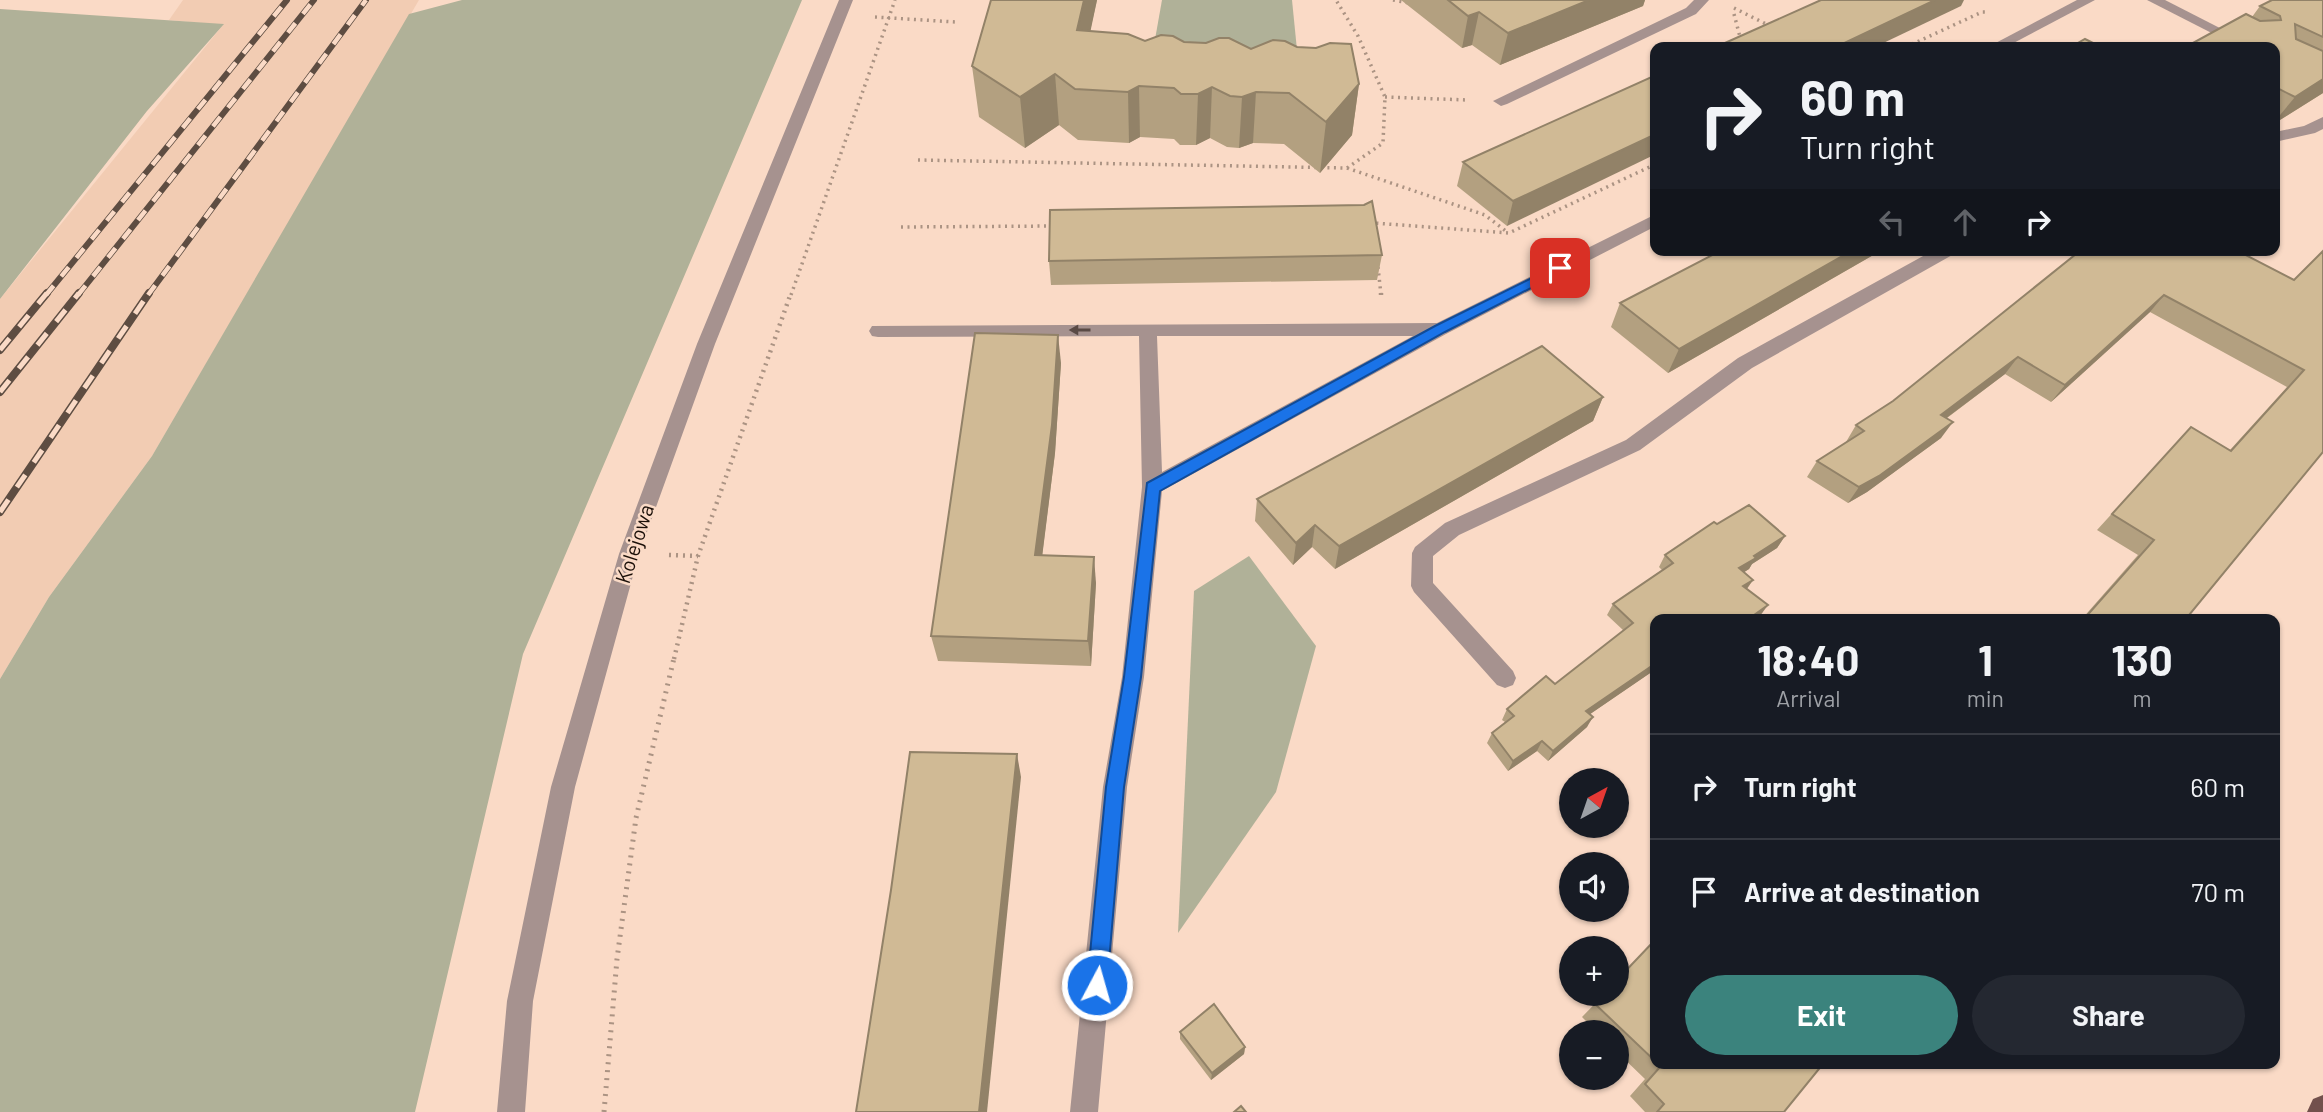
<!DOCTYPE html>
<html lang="en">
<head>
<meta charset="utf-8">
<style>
  :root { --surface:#171b24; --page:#242831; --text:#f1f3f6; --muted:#9ea1a6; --line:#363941; --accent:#3b837d }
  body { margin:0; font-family:Barlow,sans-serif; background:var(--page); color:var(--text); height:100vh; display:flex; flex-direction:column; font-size:26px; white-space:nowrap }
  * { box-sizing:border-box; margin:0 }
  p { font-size:23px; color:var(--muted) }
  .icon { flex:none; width:38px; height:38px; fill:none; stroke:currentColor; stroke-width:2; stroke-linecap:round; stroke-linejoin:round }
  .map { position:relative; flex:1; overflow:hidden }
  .sheet { position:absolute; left:1650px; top:614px; width:630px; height:455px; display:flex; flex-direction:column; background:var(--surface); border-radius:14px; box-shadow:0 2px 5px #0004 }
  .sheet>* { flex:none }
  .top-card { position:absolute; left:1650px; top:42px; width:630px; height:214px; border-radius:14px; box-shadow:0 2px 5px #0004; background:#171b24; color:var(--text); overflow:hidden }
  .needle { width:46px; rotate:40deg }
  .fabs { position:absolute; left:1559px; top:768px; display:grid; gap:14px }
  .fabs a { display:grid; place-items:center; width:70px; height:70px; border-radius:50%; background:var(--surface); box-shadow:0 2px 5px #0004; font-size:35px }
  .pin { position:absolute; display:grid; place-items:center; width:60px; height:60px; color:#fff; margin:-30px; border-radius:14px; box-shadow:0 4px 10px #0006 }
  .me { position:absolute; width:77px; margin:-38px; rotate:6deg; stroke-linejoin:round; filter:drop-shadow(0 0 5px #0008) }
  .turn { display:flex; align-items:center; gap:24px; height:147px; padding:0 35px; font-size:32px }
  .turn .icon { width:91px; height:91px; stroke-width:2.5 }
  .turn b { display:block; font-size:49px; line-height:60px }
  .lanes { display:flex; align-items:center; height:66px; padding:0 35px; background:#0003; justify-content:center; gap:35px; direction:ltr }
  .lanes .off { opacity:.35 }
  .eta { display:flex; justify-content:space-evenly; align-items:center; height:119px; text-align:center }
  .eta b { font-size:42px; font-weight:700; line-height:49px }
  .action { display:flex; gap:14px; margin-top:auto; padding:14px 35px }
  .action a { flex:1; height:80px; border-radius:42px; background:var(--accent); color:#fff; font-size:28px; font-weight:700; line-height:80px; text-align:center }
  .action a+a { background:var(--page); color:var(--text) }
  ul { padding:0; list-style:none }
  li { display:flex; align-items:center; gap:21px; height:105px; padding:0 35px; border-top:2px solid var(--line) }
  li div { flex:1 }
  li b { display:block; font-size:26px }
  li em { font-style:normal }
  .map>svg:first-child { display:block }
</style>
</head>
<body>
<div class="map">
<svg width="2323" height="1112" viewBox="0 0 2323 1112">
  <rect width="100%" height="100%" fill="#fadac6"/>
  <path fill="#f2ccb3" d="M 183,0 L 419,0 L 152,456 L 49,597 L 0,679 L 0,299 L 223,25 L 169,20 Z"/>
  <g fill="#b0b198">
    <path d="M 462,0 L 802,0 L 523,654 L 415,1112 L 0,1112 L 0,679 L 49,597 L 152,456 L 409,14 Z"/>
    <path d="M 1162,0 L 1292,0 L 1298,60 L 1154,45 Z"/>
    <path d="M 0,9 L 224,24 L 147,111 L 0,299 Z"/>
    <path d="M 1249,556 L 1316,646 L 1276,792 L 1178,933 L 1194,591 Z"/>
  </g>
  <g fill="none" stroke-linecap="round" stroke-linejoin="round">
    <g stroke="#ab9383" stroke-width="3.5" stroke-dasharray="2 4.5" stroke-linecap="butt">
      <path d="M 1393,0 L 1409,3"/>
      <path d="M 1734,8 L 1770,26"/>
      <path d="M 1734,14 L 1740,37 L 1748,47"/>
      <path d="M 875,17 L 955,22"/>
      <path d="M 1906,47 L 1982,12 L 1988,12"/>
      <path d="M 1385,97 L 1468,100"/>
      <path d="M 918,160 L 1347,168 L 1383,143 L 1385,97 L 1358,36 L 1336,0"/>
      <path d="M 1347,168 L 1485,215 L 1507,232"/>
      <path d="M 901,227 L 1055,226"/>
      <path d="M 1375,227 L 1374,223 L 1509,233 L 1656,164"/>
      <path d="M 1378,267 L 1381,295"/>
      <path d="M 791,295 L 895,0"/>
    </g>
    <g stroke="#ab9383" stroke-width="4.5" stroke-dasharray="2 5" stroke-linecap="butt">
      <path d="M 1381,293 L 1381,297"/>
      <path d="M 669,555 L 698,556"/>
      <path d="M 674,659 L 698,556 L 791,293"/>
    </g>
    <path stroke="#ab9383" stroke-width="5" stroke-dasharray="2 6" stroke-linecap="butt" d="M 604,1112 L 617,959 L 636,818 L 674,658"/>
    <g fill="#a6928f" fill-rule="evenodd">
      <path d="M 839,0 L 853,0 L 715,344 L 639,554 L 575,787 L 533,1001 L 525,1112 L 497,1112 L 507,1001 L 551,787 L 619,554 L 697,344 Z"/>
      <path d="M 1694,0 L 1709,0 L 1696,14 L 1507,104 L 1501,106 L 1493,101 L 1686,8 Z"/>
      <path d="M 2077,0 L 2095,0 L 2006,47 L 1988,47 Z"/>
      <path d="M 2147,0 L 2165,0 L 2257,47 L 2239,47 Z"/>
      <path d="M 2323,117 L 2323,129 L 2315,133 L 2275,142 L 2275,132 L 2304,126 Z"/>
      <path d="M 1656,214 L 1656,226 L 1446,334 L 1162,491 L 1144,677 L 1127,787 L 1098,1112 L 1070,1112 L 1103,787 L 1122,677 L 1142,487 L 1139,336 L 878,337 L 872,336 L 869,331 L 872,326 L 1437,323 ZM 1157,336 L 1413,336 L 1162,472 Z"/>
      <path d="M 1934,250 L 1957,250 L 1954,254 L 1752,368 L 1640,450 L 1459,535 L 1433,556 L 1433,583 L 1513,671 L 1516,678 L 1513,685 L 1505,688 L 1497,685 L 1414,592 L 1411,586 L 1412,553 L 1415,547 L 1445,523 L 1626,440 L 1738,358 Z"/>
    </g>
    <path fill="#72504c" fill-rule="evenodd" d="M 2323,1095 L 2323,1112 L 2307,1112 L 2313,1099 Z"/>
    <defs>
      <g id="rail-far1">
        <path d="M 46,295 L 287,0"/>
        <path d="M 78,295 L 314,0"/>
        <path d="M 148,295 L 366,0"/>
      </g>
      <g id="rail">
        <path d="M 0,350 L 47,293"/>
        <path d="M 0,392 L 79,293"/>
        <path d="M 0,512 L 149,293"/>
      </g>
    </defs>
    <use href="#rail-far1" stroke="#5e4d42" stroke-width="6"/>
    <use href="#rail" stroke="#5e4d42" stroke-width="8"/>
    <use href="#rail-far1" stroke="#fadac6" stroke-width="4.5" stroke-dasharray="12" stroke-linecap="butt"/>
    <use href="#rail" stroke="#fadac6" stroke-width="5" stroke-dasharray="15" stroke-linecap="butt"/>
  </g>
  <g fill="#b3a080">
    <path d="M 991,0 L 1097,0 L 1090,31 L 1145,41 L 1184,42 L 1251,49 L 1359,84 L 1352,135 L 1320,173 L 1284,144 L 1253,143 L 1239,148 L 1227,147 L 1210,138 L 1196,145 L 1180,145 L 1174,139 L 1140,137 L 1129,143 L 1078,140 L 1059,125 L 1025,148 L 979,117 L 972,66 Z"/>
    <path d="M 1401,0 L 1645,0 L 1643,6 L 1500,65 L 1472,45 L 1462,48 Z"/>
    <path d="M 2323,0 L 2323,93 L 2275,123 L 2275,47 L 2189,47 L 2191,44 L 2252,17 L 2260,6 Z"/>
    <path d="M 1656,75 L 1507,226 L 1457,186 L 1463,162 Z"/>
    <path d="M 1364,205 L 1382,255 L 1377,280 L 1051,285 L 1049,261 Z"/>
    <path d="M 1722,250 L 1882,250 L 1668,373 L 1611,327 L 1620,303 Z"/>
    <path d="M 2081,250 L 2294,280 L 2323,452 L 2185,620 L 2081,620 L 2138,555 L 2097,530 L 2191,427 L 2230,450 L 2287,387 L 2150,312 L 2051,402 L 2005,374 L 1947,418 L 1941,438 L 1867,492 L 1848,503 L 1807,477 L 1817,461 L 1846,442 L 1856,425 L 1893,401 Z"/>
    <path d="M 1061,363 L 1055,453 L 1042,556 L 1096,583 L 1091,666 L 938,661 L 931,636 Z"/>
    <path d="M 1603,397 L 1593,421 L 1335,569 L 1312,547 L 1293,565 L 1255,521 L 1257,499 Z"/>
    <path d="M 1717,524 L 1785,536 L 1777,548 L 1752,564 L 1749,569 L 1744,572 L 1753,580 L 1747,589 L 1760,616 L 1755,620 L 1656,620 L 1656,669 L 1590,714 L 1587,727 L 1548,761 L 1537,751 L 1508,771 L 1487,743 L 1492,733 L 1505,722 L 1502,720 L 1507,709 L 1555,684 L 1624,631 L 1607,615 L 1613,604 L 1662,570 L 1659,567 L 1665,555 Z"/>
    <path d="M 1656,941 L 1656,1064 L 1823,1064 L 1784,1112 L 1645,1112 L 1630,1096 L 1645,1079 L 1617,1052 L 1617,1032 L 1597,1032 L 1582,1017 Z"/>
    <path d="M 1180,1032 L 1245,1047 L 1244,1054 L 1211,1080 L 1180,1039 Z"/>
  </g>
  <g fill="#928268">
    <path d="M 1084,0 L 1097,0 L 1080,81 L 1077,30 Z"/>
    <path d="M 1589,0 L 1645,0 L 1643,6 L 1500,65 L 1508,33 Z"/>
    <path d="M 1935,0 L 1964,0 L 1961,6 L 1875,47 L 1836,47 Z"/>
    <path d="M 1479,12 L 1472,45 L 1462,48 L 1468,16 Z"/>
    <path d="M 1055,74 L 1059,125 L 1025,148 L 1020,97 Z"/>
    <path d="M 2323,79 L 2323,93 L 2275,123 L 2275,121 L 2295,97 Z"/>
    <path d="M 1359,84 L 1352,135 L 1320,173 L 1326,122 Z"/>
    <path d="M 1139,86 L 1140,137 L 1129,143 L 1128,92 Z"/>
    <path d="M 1212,87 L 1210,138 L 1196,145 L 1198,94 Z"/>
    <path d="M 1256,92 L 1253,143 L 1239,148 L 1242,97 Z"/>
    <path d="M 1656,134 L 1656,154 L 1507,226 L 1513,201 Z"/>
    <path d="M 1853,250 L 1882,250 L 1668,373 L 1679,349 Z"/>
    <path d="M 2164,295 L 2150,312 L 2051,402 L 2065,385 Z"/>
    <path d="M 1058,335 L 1061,363 L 1055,453 L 1039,582 L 1035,555 Z"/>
    <path d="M 2018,357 L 2005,374 L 1929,431 L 1941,415 Z"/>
    <path d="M 1603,397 L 1593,421 L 1335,569 L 1339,546 Z"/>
    <path d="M 1953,422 L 1941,438 L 1867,492 L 1848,503 L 1859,487 Z"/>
    <path d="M 1315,525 L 1312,547 L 1293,565 L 1296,543 Z"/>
    <path d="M 1785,536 L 1777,548 L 1752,564 L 1749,569 L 1732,580 L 1739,568 L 1754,556 Z"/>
    <path d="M 1094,557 L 1096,583 L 1091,666 L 1088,641 Z"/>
    <path d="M 1753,580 L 1745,591 L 1743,586 Z"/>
    <path d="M 1768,605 L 1760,616 L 1755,620 L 1747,620 Z"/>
    <path d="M 1656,663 L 1656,669 L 1580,721 L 1586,711 Z"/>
    <path d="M 1593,717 L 1587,727 L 1548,761 L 1553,751 Z"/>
    <path d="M 1542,741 L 1537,751 L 1508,771 L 1513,761 Z"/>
    <path d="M 1017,754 L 1021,777 L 987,1112 L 979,1112 Z"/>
    <path d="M 1245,1047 L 1244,1054 L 1211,1080 L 1212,1073 Z"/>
  </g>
  <g fill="#d0ba95" stroke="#928268" stroke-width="2">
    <path d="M 991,0 L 1084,0 L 1077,30 L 1128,34 L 1145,41 L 1161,35 L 1173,36 L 1184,42 L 1206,43 L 1219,38 L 1229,38 L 1251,49 L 1273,40 L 1285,41 L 1297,47 L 1316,48 L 1330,43 L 1351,44 L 1359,84 L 1326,122 L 1289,93 L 1256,92 L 1242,97 L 1230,96 L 1212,87 L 1198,94 L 1181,94 L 1174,88 L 1139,86 L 1128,92 L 1075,89 L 1055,74 L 1020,97 L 972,66 Z"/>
    <path d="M 1448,0 L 1589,0 L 1508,33 L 1479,12 L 1468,16 Z"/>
    <path d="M 1821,0 L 1935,0 L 1836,47 L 1716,47 Z"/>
    <path d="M 2272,0 L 2323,0 L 2323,37 L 2295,24 L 2296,39 L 2323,51 L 2323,79 L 2295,97 L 2275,87 L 2275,47 L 2197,47 L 2191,44 L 2246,14 L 2260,21 L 2281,20 L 2280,16 L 2260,6 Z"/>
    <path d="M 2085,39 L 2101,47 L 2071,47 Z"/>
    <path d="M 1656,75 L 1656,134 L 1513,201 L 1463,162 Z"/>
    <path d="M 1372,201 L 1382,255 L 1049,261 L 1050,210 L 1364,205 Z"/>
    <path d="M 1722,250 L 1853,250 L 1679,349 L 1620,303 Z"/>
    <path d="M 2081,250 L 2236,250 L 2294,280 L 2323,251 L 2323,452 L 2185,620 L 2083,620 L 2154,540 L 2112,514 L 2191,427 L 2231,451 L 2304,370 L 2164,295 L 2065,385 L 2018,357 L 1941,415 L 1953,422 L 1879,476 L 1859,487 L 1817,461 L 1864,431 L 1856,425 L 1893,401 Z"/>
    <path d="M 975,333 L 1058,335 L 1052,425 L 1035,555 L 1094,557 L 1088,641 L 931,636 Z"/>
    <path d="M 1542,346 L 1603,397 L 1339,546 L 1315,525 L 1296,543 L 1257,499 Z"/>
    <path d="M 1749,505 L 1785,536 L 1754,556 L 1756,558 L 1739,568 L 1753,580 L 1743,586 L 1768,605 L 1747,620 L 1656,620 L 1656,663 L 1586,711 L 1593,717 L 1553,751 L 1542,741 L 1513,761 L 1492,733 L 1514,716 L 1507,709 L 1546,676 L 1555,684 L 1633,623 L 1613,604 L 1673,563 L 1665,555 L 1714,522 L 1717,524 Z"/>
    <path d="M 910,752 L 1017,754 L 979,1112 L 856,1112 L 891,890 Z"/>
    <path d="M 1655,940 L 1656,941 L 1656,1062 L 1594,1003 L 1603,994 L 1617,994 L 1617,980 Z"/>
    <path d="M 1214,1004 L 1245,1047 L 1212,1073 L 1180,1032 Z"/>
    <path d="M 1657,1064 L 1823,1064 L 1784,1112 L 1657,1112 L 1664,1104 L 1645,1084 L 1660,1067 Z"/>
    <path d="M 1241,1106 L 1246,1112 L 1234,1112 Z"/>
  </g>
  <defs><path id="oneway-solid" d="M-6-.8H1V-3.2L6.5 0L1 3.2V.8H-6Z" transform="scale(1.75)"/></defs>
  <use fill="#5a4a45" href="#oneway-solid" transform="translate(1080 330) rotate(180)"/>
  <path fill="#1a73e8" stroke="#114b97" stroke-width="2" d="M 1560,264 L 1566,268 L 1564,271 L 1445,332 L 1160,491 L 1141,677 L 1124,787 L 1107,985 L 1104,992 L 1097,995 L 1090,992 L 1087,985 L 1106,787 L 1124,677 L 1147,483 L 1435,326 Z"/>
  <g text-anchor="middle" stroke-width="5" stroke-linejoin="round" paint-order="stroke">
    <g font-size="21" fill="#1b1009" stroke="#fadac6">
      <text transform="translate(635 544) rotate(-72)" y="7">Kolejowa</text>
    </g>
  </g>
</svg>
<div class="fabs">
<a><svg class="needle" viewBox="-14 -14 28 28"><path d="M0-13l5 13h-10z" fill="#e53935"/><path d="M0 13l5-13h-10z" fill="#9ea1a6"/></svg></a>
<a><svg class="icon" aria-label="sound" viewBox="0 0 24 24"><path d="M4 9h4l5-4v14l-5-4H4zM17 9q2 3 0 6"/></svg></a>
<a>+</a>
<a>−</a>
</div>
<div class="pin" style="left:1560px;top:268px;background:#d93025"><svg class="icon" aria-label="arrive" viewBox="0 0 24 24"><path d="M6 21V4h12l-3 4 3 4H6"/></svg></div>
<svg class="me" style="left:1097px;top:985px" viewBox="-20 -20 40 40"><circle r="17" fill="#1a73e8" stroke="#fff" stroke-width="3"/><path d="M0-11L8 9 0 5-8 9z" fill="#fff"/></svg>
<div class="top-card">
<div class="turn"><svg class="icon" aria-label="right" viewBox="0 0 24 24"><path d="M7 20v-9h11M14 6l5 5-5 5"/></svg><div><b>60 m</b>Turn right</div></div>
<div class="lanes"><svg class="icon off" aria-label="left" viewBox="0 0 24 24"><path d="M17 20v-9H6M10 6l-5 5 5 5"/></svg><svg class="icon off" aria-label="ahead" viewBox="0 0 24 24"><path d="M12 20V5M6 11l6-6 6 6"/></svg><svg class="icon" aria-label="right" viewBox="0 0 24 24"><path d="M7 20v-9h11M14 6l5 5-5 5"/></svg></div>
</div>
<section class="sheet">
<div class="eta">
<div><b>18:40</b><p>Arrival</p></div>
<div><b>1</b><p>min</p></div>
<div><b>130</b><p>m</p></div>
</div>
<ul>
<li><svg class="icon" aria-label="right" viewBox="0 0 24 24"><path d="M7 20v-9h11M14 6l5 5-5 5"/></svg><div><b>Turn right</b></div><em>60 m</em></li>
<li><svg class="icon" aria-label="arrive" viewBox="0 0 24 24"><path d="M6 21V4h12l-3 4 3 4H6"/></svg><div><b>Arrive at destination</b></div><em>70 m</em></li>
</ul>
<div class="action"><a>Exit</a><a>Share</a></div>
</section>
</div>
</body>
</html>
